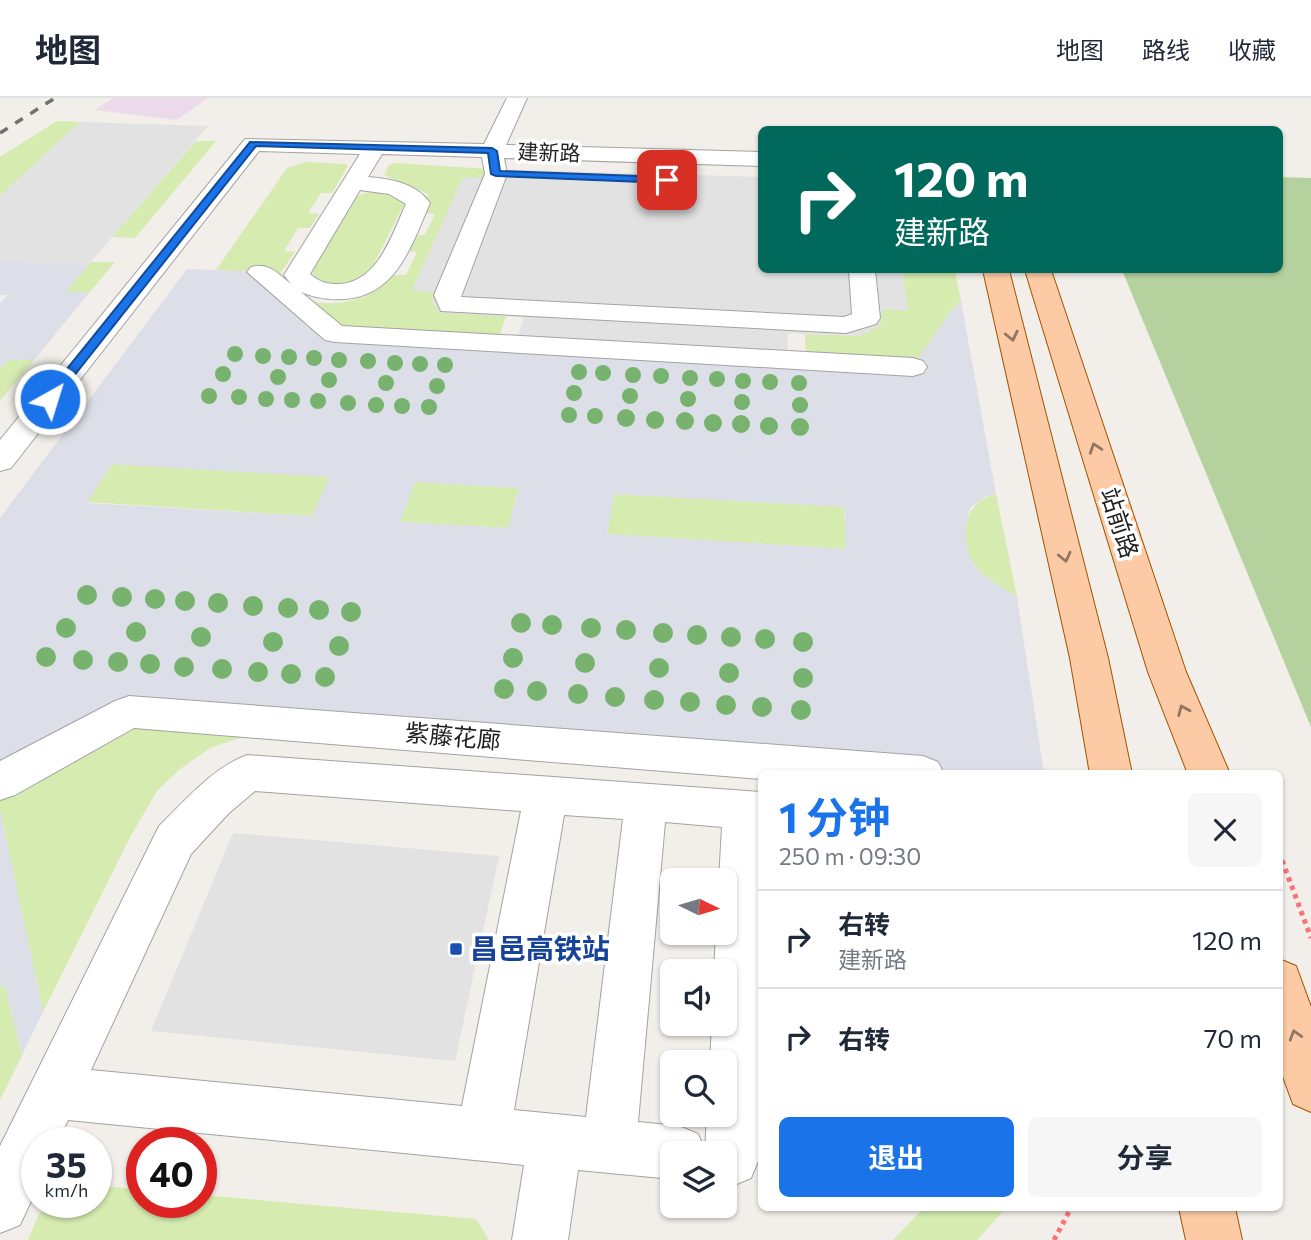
<!DOCTYPE html>
<html lang="zh">
<head>
<meta charset="utf-8">
<style>
  :root { --surface:#fff; --page:#f6f6f7; --text:#1f2937; --muted:#747a83; --line:#e0e1e3; --accent:#1a73e8 }
  body { margin:0; font-family:Commissioner,"Noto Sans SC",sans-serif; background:var(--page); color:var(--text); height:100vh; display:flex; flex-direction:column; font-size:26px; white-space:nowrap }
  * { box-sizing:border-box; margin:0 }
  p { font-size:23px; color:var(--muted) }
  .icon { flex:none; width:38px; height:38px; fill:none; stroke:currentColor; stroke-width:2; stroke-linecap:round; stroke-linejoin:round }
  .map { position:relative; flex:1; overflow:hidden }
  .side { position:absolute; left:758px; top:672px; width:525px; height:441px; display:flex; flex-direction:column; background:var(--surface); border-radius:10px; box-shadow:0 2px 5px #0004 }
  .side>* { flex:none }
  .top-card { position:absolute; left:758px; top:28px; width:525px; height:147px; border-radius:10px; box-shadow:0 2px 5px #0004; background:#00695c; color:#fff; overflow:hidden }
  .needle { width:46px; rotate:95deg }
  .tools { position:absolute; left:660px; top:770px; display:grid; gap:14px }
  .tools a { display:grid; place-items:center; width:77px; height:77px; border-radius:10px; background:var(--surface); box-shadow:0 2px 5px #0004; font-size:35px }
  .speed { position:absolute; left:21px; top:1029px; display:flex; gap:14px; font-size:35px; font-weight:700; text-align:center }
  .speed>* { display:grid; place-content:center; width:91px; height:91px; border-radius:50%; background:var(--surface); box-shadow:0 2px 5px #0004; line-height:1 }
  .speed small { font-size:18px; font-weight:400 }
  .speed .limit { border:10px solid #d22; background:#fff; color:#111 }
  .pin { position:absolute; display:grid; place-items:center; width:60px; height:60px; color:#fff; margin:-30px; border-radius:14px; box-shadow:0 4px 10px #0006 }
  .me { position:absolute; width:77px; margin:-38px; rotate:39deg; stroke-linejoin:round; filter:drop-shadow(0 0 5px #0008) }
  .turn { display:flex; align-items:center; gap:24px; height:147px; padding:0 21px; font-size:32px }
  .turn .icon { width:91px; height:91px; stroke-width:2.5 }
  .turn b { display:block; font-size:49px; line-height:60px }
  .round { display:grid; place-items:center; flex:none; width:74px; height:74px; border-radius:10px; background:var(--page) }
  .overview { display:flex; align-items:center; justify-content:space-between; height:119px; padding:0 21px }
  h1 { font-size:42px; font-weight:700; line-height:52px; color:var(--accent) }
  .cta { display:flex; gap:14px; margin-top:auto; padding:14px 21px }
  .cta a { flex:1; height:80px; border-radius:10px; background:var(--accent); color:#fff; font-size:28px; font-weight:700; line-height:80px; text-align:center }
  .cta a+a { background:var(--page); color:var(--text) }
  ul { padding:0; list-style:none }
  li { display:flex; align-items:center; gap:21px; height:98px; padding:0 21px; border-top:2px solid var(--line) }
  li div { flex:1 }
  li b { display:block; font-size:26px }
  li em { font-style:normal }
  header { display:flex; align-items:center; gap:42px; box-sizing:border-box; height:98px; padding:0 35px; background:var(--surface); border-bottom:2px solid var(--line) }
  header strong { font-size:33px }
  nav { display:flex; gap:38px; margin-inline-start:auto; font-size:24px }
  .map>svg:first-child { display:block }
</style>
</head>
<body>
<header>
<strong>地图</strong>
<nav><a>地图</a><a>路线</a><a>收藏</a></nav>
</header>
<div class="map">
<svg width="1311" height="1142" viewBox="0 0 1311 1142">
  <rect width="100%" height="100%" fill="#f2eee9"/>
  <path fill="#ebdbea" d="M 113,0 L 208,0 L 177,22 L 95,12 Z"/>
  <g fill="#d5ebb0">
    <path d="M 57,23 L 80,24 L 0,98 L 0,59 Z"/>
    <path d="M 196,43 L 216,43 L 135,140 L 112,139 Z"/>
    <path d="M 305,64 L 345,66 L 348,68 L 332,95 L 321,95 L 308,115 L 319,116 L 310,130 L 298,130 L 284,153 L 295,154 L 281,174 L 286,189 C 294,193 302,200 311,203 C 341,210 373,200 393,177 L 406,177 L 417,154 L 404,152 L 412,137 L 425,137 L 435,116 L 423,115 L 428,96 L 384,77 L 389,67 L 395,65 L 489,71 L 413,192 L 436,195 L 439,214 L 506,218 L 497,245 L 335,236 L 260,174 L 216,172 L 287,70 Z"/>
    <path d="M 372,93 L 388,95 L 402,102 L 404,106 L 371,172 L 350,190 C 334,187 317,188 311,171 L 352,100 Z"/>
    <path d="M 91,164 L 115,164 L 89,195 L 65,194 Z"/>
    <path d="M 902,172 L 955,172 L 961,203 L 949,215 L 913,269 L 806,263 L 805,236 L 860,238 L 882,211 L 907,212 Z"/>
    <path d="M 8,262 L 34,262 L 0,303 L 0,271 Z"/>
    <path d="M 112,366 L 330,379 L 312,418 L 86,404 Z"/>
    <path d="M 415,384 L 519,390 L 508,430 L 400,424 Z"/>
    <path d="M 614,396 L 844,409 L 846,451 L 607,436 Z"/>
    <path d="M 996,396 L 1017,499 C 1004,491 987,483 977,470 C 956,445 962,403 996,396 Z"/>
    <path d="M 129,614 L 272,637 L 242,639 L 210,650 L 180,671 L 157,693 L 130,739 L 43,914 L 0,711 L 0,684 Z"/>
    <path d="M 5,887 L 22,957 L 0,1002 L 0,889 Z"/>
    <path d="M 96,1088 L 142,1091 L 142,1104 L 201,1104 L 201,1097 L 476,1121 L 489,1142 L 28,1142 L 39,1116 L 53,1104 L 96,1104 Z"/>
    <path d="M 924,1110 L 1006,1110 L 977,1142 L 893,1142 Z"/>
  </g>
  <path fill="#b4d19e" d="M 1279,79 L 1311,80 L 1311,629 L 1122,172 L 1279,172 Z"/>
  <g fill="#e2e2e2">
    <path d="M 80,24 L 208,28 L 88,167 L 0,163 L 0,98 Z"/>
    <path d="M 490,71 L 761,79 L 761,172 L 902,172 L 908,212 L 883,211 L 880,228 L 860,238 L 788,235 L 787,262 L 515,247 L 524,219 L 439,215 L 432,204 L 436,195 L 412,192 L 463,79 L 486,80 Z"/>
    <path d="M 233,735 L 499,758 L 455,963 L 151,933 Z"/>
  </g>
  <g fill="#dddfe8" fill-rule="evenodd">
    <path d="M 0,163 L 88,167 L 66,193 L 89,195 L 34,262 L 8,262 L 0,271 L 0,205 L 7,197 L 0,197 Z"/>
    <path d="M 187,171 L 260,174 L 335,236 L 913,269 L 949,215 L 961,203 L 996,396 L 986,398 L 970,410 L 965,434 L 968,455 L 975,469 L 986,479 L 1017,499 L 1044,675 L 923,675 L 129,614 L 0,684 L 0,420 ZM 112,366 L 329,379 L 329,380 L 312,418 L 87,405 ZM 415,384 L 518,390 L 519,391 L 508,430 L 400,424 ZM 614,396 L 844,409 L 846,451 L 607,436 Z"/>
    <path d="M 0,711 L 43,914 L 22,957 L 5,887 L 0,889 Z"/>
  </g>
  <g fill="none" stroke-linecap="round" stroke-linejoin="round">
    <defs>
      <g id="minor">
        <path d="M 507,0 L 527,0 L 506,47 L 761,54 L 761,68 L 504,60 L 507,76 L 461,199 L 844,219 L 852,216 L 849,172 L 875,172 L 880,220 L 876,226 L 846,235 L 441,213 L 434,197 L 485,76 L 482,59 L 382,56 L 368,79 C 391,81 416,85 430,105 C 412,146 397,198 344,201 C 329,202 315,200 301,194 L 342,228 L 913,260 L 923,263 L 927,269 L 923,275 L 913,278 L 335,244 L 325,242 L 247,174 L 251,169 C 269,164 278,176 291,186 L 284,177 L 360,56 L 259,53 L 11,370 L 0,373 L 0,342 L 245,41 L 484,46 ZM 360,92 L 389,96 L 406,106 C 392,136 379,183 340,186 C 328,186 320,185 310,176 Z"/>
        <path d="M 129,598 L 923,658 L 938,664 L 944,676 L 761,676 L 761,681 L 134,630 L 15,697 L 0,702 L 0,663 L 115,603 Z"/>
        <path d="M 247,657 L 761,694 L 759,1061 L 751,1080 L 732,1088 L 724,1085 L 724,1055 L 672,1055 L 672,1081 L 578,1072 L 568,1142 L 512,1142 L 524,1067 L 68,1022 L 57,1045 L 37,1045 L 37,1090 L 20,1127 L 0,1135 L 0,1048 L 159,728 C 185,703 212,670 247,657 ZM 255,693 L 521,713 L 462,1008 L 91,972 L 191,756 L 229,715 ZM 564,717 L 623,721 L 586,1019 L 514,1012 ZM 665,724 L 722,729 L 719,782 L 724,782 L 724,835 L 716,835 L 714,873 L 724,873 L 724,926 L 712,926 L 710,964 L 724,964 L 724,1017 L 707,1017 L 705,1053 L 698,1036 L 679,1028 L 638,1024 Z"/>
      </g>
      <g id="major">
        <path d="M 983,172 L 1009,172 L 1108,560 L 1132,676 L 1090,676 L 1070,560 Z"/>
        <path d="M 1025,172 L 1051,172 L 1186,574 L 1230,676 L 1188,676 L 1148,574 Z"/>
        <path d="M 1279,861 L 1296,868 L 1311,909 L 1311,1014 L 1293,1006 L 1279,968 Z"/>
        <path d="M 1179,1110 L 1235,1110 L 1242,1142 L 1186,1142 Z"/>
      </g>
    </defs>
    <use href="#minor" stroke="#a3a3a3" stroke-width="2"/>
    <use href="#major" stroke="#9f5501" stroke-width="2"/>
    <g stroke="#f97377" stroke-width="5" stroke-dasharray="4.5 4.5" stroke-linecap="butt">
      <path d="M 1279,754 L 1311,840"/>
      <path d="M 1054,1142 L 1071,1110"/>
    </g>
    <use href="#minor" fill="#fff" fill-rule="evenodd"/>
    <use href="#major" fill="#fccaa4" fill-rule="evenodd"/>
    <path stroke="#707070" stroke-width="3.5" stroke-dasharray="9 9" stroke-linecap="butt" d="M 0,35 L 55,0"/>
  </g>
  <g fill="#77b36f">
    <circle cx="235" cy="256" r="8"/>
    <circle cx="263" cy="258" r="8"/>
    <circle cx="289" cy="259" r="8"/>
    <circle cx="314" cy="260" r="8"/>
    <circle cx="339" cy="262" r="8"/>
    <circle cx="368" cy="263" r="8"/>
    <circle cx="395" cy="265" r="8"/>
    <circle cx="420" cy="266" r="8"/>
    <circle cx="445" cy="267" r="8"/>
    <circle cx="579" cy="274" r="8"/>
    <circle cx="603" cy="275" r="8"/>
    <circle cx="223" cy="276" r="8"/>
    <circle cx="633" cy="277" r="8"/>
    <circle cx="661" cy="278" r="8"/>
    <circle cx="278" cy="279" r="8"/>
    <circle cx="690" cy="280" r="8"/>
    <circle cx="717" cy="281" r="8"/>
    <circle cx="329" cy="282" r="8"/>
    <circle cx="743" cy="283" r="8"/>
    <circle cx="770" cy="284" r="8"/>
    <circle cx="386" cy="285" r="8"/>
    <circle cx="799" cy="285" r="8"/>
    <circle cx="437" cy="288" r="8"/>
    <circle cx="574" cy="295" r="8"/>
    <circle cx="209" cy="298" r="8"/>
    <circle cx="630" cy="298" r="8"/>
    <circle cx="239" cy="299" r="8"/>
    <circle cx="266" cy="301" r="8"/>
    <circle cx="688" cy="301" r="8"/>
    <circle cx="292" cy="302" r="8"/>
    <circle cx="318" cy="303" r="8"/>
    <circle cx="742" cy="304" r="8"/>
    <circle cx="348" cy="305" r="8"/>
    <circle cx="376" cy="307" r="8"/>
    <circle cx="800" cy="307" r="8"/>
    <circle cx="402" cy="308" r="8"/>
    <circle cx="429" cy="309" r="8"/>
    <circle cx="569" cy="317" r="8"/>
    <circle cx="595" cy="318" r="8"/>
    <circle cx="626" cy="320" r="9"/>
    <circle cx="655" cy="322" r="9"/>
    <circle cx="685" cy="323" r="9"/>
    <circle cx="713" cy="325" r="9"/>
    <circle cx="741" cy="326" r="9"/>
    <circle cx="769" cy="328" r="9"/>
    <circle cx="800" cy="329" r="9"/>
    <circle cx="87" cy="497" r="10"/>
    <circle cx="122" cy="499" r="10"/>
    <circle cx="155" cy="501" r="10"/>
    <circle cx="185" cy="503" r="10"/>
    <circle cx="218" cy="505" r="10"/>
    <circle cx="253" cy="508" r="10"/>
    <circle cx="288" cy="510" r="10"/>
    <circle cx="319" cy="512" r="10"/>
    <circle cx="351" cy="514" r="10"/>
    <circle cx="521" cy="525" r="10"/>
    <circle cx="552" cy="527" r="10"/>
    <circle cx="66" cy="530" r="10"/>
    <circle cx="591" cy="530" r="10"/>
    <circle cx="626" cy="532" r="10"/>
    <circle cx="136" cy="534" r="10"/>
    <circle cx="663" cy="535" r="10"/>
    <circle cx="697" cy="537" r="10"/>
    <circle cx="201" cy="539" r="10"/>
    <circle cx="731" cy="539" r="10"/>
    <circle cx="765" cy="541" r="10"/>
    <circle cx="273" cy="544" r="10"/>
    <circle cx="803" cy="544" r="10"/>
    <circle cx="339" cy="548" r="10"/>
    <circle cx="46" cy="559" r="10"/>
    <circle cx="513" cy="560" r="10"/>
    <circle cx="83" cy="562" r="10"/>
    <circle cx="118" cy="564" r="10"/>
    <circle cx="585" cy="565" r="10"/>
    <circle cx="150" cy="566" r="10"/>
    <circle cx="184" cy="569" r="10"/>
    <circle cx="659" cy="570" r="10"/>
    <circle cx="222" cy="571" r="10"/>
    <circle cx="258" cy="574" r="10"/>
    <circle cx="729" cy="575" r="10"/>
    <circle cx="291" cy="576" r="10"/>
    <circle cx="325" cy="579" r="10"/>
    <circle cx="803" cy="580" r="10"/>
    <circle cx="504" cy="591" r="10"/>
    <circle cx="537" cy="593" r="10"/>
    <circle cx="578" cy="596" r="10"/>
    <circle cx="615" cy="599" r="10"/>
    <circle cx="654" cy="602" r="10"/>
    <circle cx="690" cy="604" r="10"/>
    <circle cx="726" cy="607" r="10"/>
    <circle cx="762" cy="609" r="10"/>
    <circle cx="801" cy="612" r="10"/>
  </g>
  <defs><path id="oneway-chevron" d="M-2-3.5L2.5 0L-2 3.5" fill="none" stroke-width="1.6" stroke-linecap="round" stroke-linejoin="round" transform="scale(1.75)"/></defs>
  <g stroke="#8f7663">
    <use href="#oneway-chevron" transform="translate(1012 238) rotate(77)"/>
    <use href="#oneway-chevron" transform="translate(1095 350) rotate(-108)"/>
    <use href="#oneway-chevron" transform="translate(1065 459) rotate(77)"/>
    <use href="#oneway-chevron" transform="translate(1183 612) rotate(-113)"/>
    <use href="#oneway-chevron" transform="translate(1295 937) rotate(-107)"/>
  </g>
  <path fill="#1a73e8" stroke="#114b97" stroke-width="2" d="M 250,44 L 492,50 L 497,53 L 500,73 L 667,79 L 671,82 L 667,85 L 496,78 L 491,76 L 488,55 L 256,48 L 54,303 L 45,303 L 45,298 Z"/>
  <rect fill="#1a4fb4" stroke="#fff" stroke-width="2.5" x="449" y="844" width="14" height="14" rx="3.5"/>
  <g text-anchor="middle" stroke-width="7" stroke-linejoin="round" paint-order="stroke">
    <g font-size="21" fill="#222" stroke="#fff">
      <text transform="translate(549 55) rotate(2)" y="7">建新路</text>
    </g>
    <g font-size="24" fill="#222" stroke="#fff">
      <text transform="translate(1119 425) rotate(72)" y="8">站前路</text>
      <text transform="translate(453 639) rotate(5)" y="8">紫藤花廊</text>
    </g>
    <g font-size="28" font-weight="bold" fill="#164399" stroke="#fff" text-anchor="start">
      <text x="470" y="861">昌邑高铁站</text>
    </g>
  </g>
</svg>
<div class="tools">
<a><svg class="needle" viewBox="-14 -14 28 28"><path d="M0-13l5 13h-10z" fill="#e53935"/><path d="M0 13l5-13h-10z" fill="#747a83"/></svg></a>
<a><svg class="icon" aria-label="sound" viewBox="0 0 24 24"><path d="M4 9h4l5-4v14l-5-4H4zM17 9q2 3 0 6"/></svg></a>
<a><svg class="icon" aria-label="search" viewBox="0 0 24 24"><circle cx="10" cy="10" r="6"/><path d="M15 15l6 6"/></svg></a>
<a><svg class="icon" aria-label="layers" viewBox="0 0 24 24"><path d="M12 4l9 5-9 5-9-5zM3 14l9 5 9-5"/></svg></a>
</div>
<div class="speed"><div>35<small>km/h</small></div><div class="limit">40</div></div>
<div class="pin" style="left:667px;top:82px;background:#d93025"><svg class="icon" aria-label="arrive" viewBox="0 0 24 24"><path d="M6 21V4h12l-3 4 3 4H6"/></svg></div>
<svg class="me" style="left:50px;top:301px" viewBox="-20 -20 40 40"><circle r="17" fill="#1a73e8" stroke="#fff" stroke-width="3"/><path d="M0-11L8 9 0 5-8 9z" fill="#fff"/></svg>
<div class="top-card">
<div class="turn"><svg class="icon" aria-label="right" viewBox="0 0 24 24"><path d="M7 20v-9h11M14 6l5 5-5 5"/></svg><div><b>120 m</b>建新路</div></div>
</div>
<section class="side">
<div class="overview"><div><h1>1 分钟</h1><p>250 m · 09:30</p></div><a class="round"><svg class="icon" aria-label="close" viewBox="0 0 24 24"><path d="M6 6l12 12M18 6L6 18"/></svg></a></div>
<ul>
<li><svg class="icon" aria-label="right" viewBox="0 0 24 24"><path d="M7 20v-9h11M14 6l5 5-5 5"/></svg><div><b>右转</b><p>建新路</p></div><em>120 m</em></li>
<li><svg class="icon" aria-label="right" viewBox="0 0 24 24"><path d="M7 20v-9h11M14 6l5 5-5 5"/></svg><div><b>右转</b></div><em>70 m</em></li>
</ul>
<div class="cta"><a>退出</a><a>分享</a></div>
</section>
</div>
</body>
</html>
